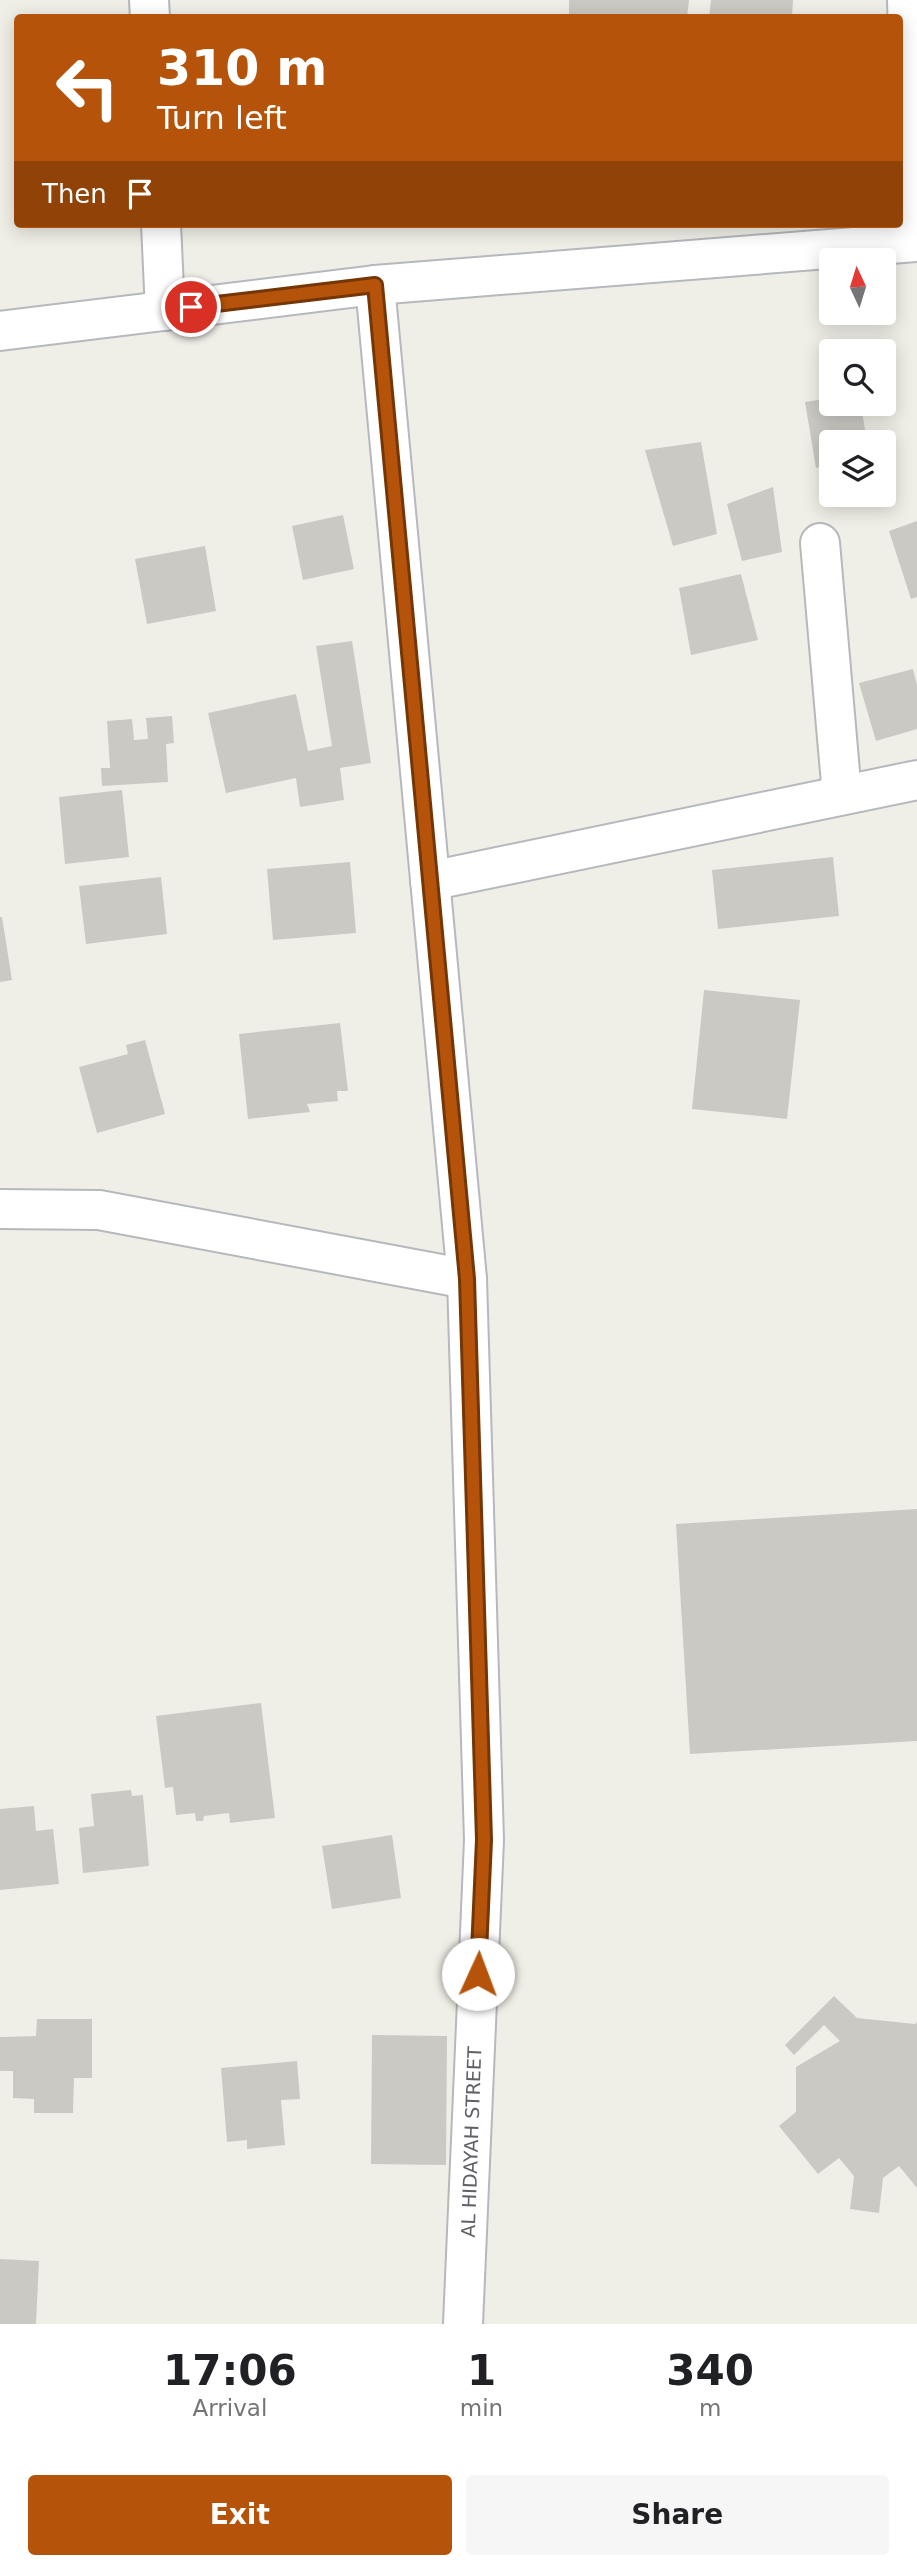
<!DOCTYPE html>
<html lang="en">
<head>
<meta charset="utf-8">
<style>
  :root { --surface:#fff; --page:#f6f6f6; --text:#202124; --muted:#757577; --accent:#b45309 }
  body { margin:0; font-family:"DejaVu Sans",sans-serif; background:var(--page); color:var(--text); height:100vh; display:flex; flex-direction:column; font-size:26px; white-space:nowrap }
  * { box-sizing:border-box; margin:0 }
  p { font-size:23px; color:var(--muted) }
  .icon { flex:none; width:38px; height:38px; fill:none; stroke:currentColor; stroke-width:2; stroke-linecap:round; stroke-linejoin:round }
  .map { position:relative; height:2324px; overflow:hidden }
  .drawer { display:flex; flex-direction:column; background:var(--surface); flex:1 }
  .drawer>* { flex:none }
  .banner { position:absolute; left:14px; top:14px; width:889px; height:214px; border-radius:7px; box-shadow:0 4px 18px #0003; background:#b45309; color:#fff; overflow:hidden }
  .needle { width:46px; rotate:356deg }
  .controls { position:absolute; left:819px; top:248px; display:grid; gap:14px }
  .controls a { display:grid; place-items:center; width:77px; height:77px; border-radius:7px; background:var(--surface); box-shadow:0 4px 18px #0003; font-size:35px }
  .pin { position:absolute; display:grid; place-items:center; width:60px; height:60px; color:#fff; margin:-30px; border:4px solid #fff; border-radius:50%; box-shadow:0 2px 7px #0007 }
  .me { position:absolute; width:77px; margin:-38px; rotate:2deg; stroke-linejoin:round; filter:drop-shadow(0 0 5px #0008) }
  .turn { display:flex; align-items:center; gap:24px; height:147px; padding:0 28px; font-size:32px }
  .turn .icon { width:91px; height:91px; stroke-width:2.5 }
  .turn b { display:block; font-size:49px; line-height:60px }
  .then { display:flex; align-items:center; height:66px; padding:0 28px; background:#0003; gap:14px; font-size:26px }
  .eta { display:flex; justify-content:space-evenly; align-items:center; height:119px; text-align:center }
  .eta b { font-size:42px; font-weight:700; line-height:49px }
  .cta { display:flex; gap:14px; margin-top:auto; padding:14px 28px }
  .cta a { flex:1; height:80px; border-radius:7px; background:var(--accent); color:#fff; font-size:28px; font-weight:700; line-height:80px; text-align:center }
  .cta a+a { background:var(--page); color:var(--text) }
  .map>svg:first-child { display:block }
</style>
</head>
<body>
<div class="map">
<svg width="917" height="2324" viewBox="0 0 917 2324">
  <rect width="100%" height="100%" fill="#f0efe7"/>
  <g fill="#cbc9c4">
    <path d="M 569,0 L 689,0 L 687,18 L 569,18 Z"/>
    <path d="M 711,0 L 793,0 L 792,18 L 709,18 Z"/>
    <path d="M 831,398 L 831,404 L 861,404 L 867,443 L 831,443 L 831,464 L 816,468 L 805,402 Z"/>
    <path d="M 701,442 L 717,534 L 673,546 L 645,450 Z"/>
    <path d="M 773,487 L 782,552 L 742,561 L 727,504 Z"/>
    <path d="M 343,515 L 354,569 L 303,580 L 292,526 Z"/>
    <path d="M 917,521 L 917,597 L 911,599 L 889,531 Z"/>
    <path d="M 205,546 L 216,611 L 147,624 L 135,559 Z"/>
    <path d="M 741,574 L 758,640 L 691,655 L 679,588 Z"/>
    <path d="M 352,641 L 371,763 L 340,768 L 344,800 L 300,807 L 296,778 L 226,793 L 208,713 L 296,694 L 308,751 L 332,746 L 316,646 Z"/>
    <path d="M 913,669 L 917,685 L 917,729 L 876,741 L 859,683 Z"/>
    <path d="M 172,716 L 174,743 L 166,744 L 168,782 L 102,786 L 101,768 L 110,768 L 107,721 L 132,719 L 134,740 L 148,739 L 146,718 Z"/>
    <path d="M 122,790 L 129,857 L 65,864 L 59,797 Z"/>
    <path d="M 833,857 L 839,916 L 718,929 L 712,870 Z"/>
    <path d="M 350,862 L 356,933 L 273,940 L 267,869 Z"/>
    <path d="M 161,877 L 167,934 L 86,944 L 79,886 Z"/>
    <path d="M 0,917 L 2,917 L 12,980 L 0,982 Z"/>
    <path d="M 704,990 L 800,1000 L 787,1119 L 692,1109 Z"/>
    <path d="M 340,1023 L 348,1091 L 337,1091 L 338,1101 L 307,1104 L 310,1112 L 248,1119 L 239,1034 Z"/>
    <path d="M 145,1040 L 165,1114 L 97,1133 L 79,1067 L 128,1054 L 126,1045 Z"/>
    <path d="M 917,1509 L 917,1741 L 690,1754 L 676,1524 Z"/>
    <path d="M 261,1703 L 275,1818 L 230,1823 L 229,1813 L 204,1816 L 203,1821 L 196,1821 L 195,1813 L 176,1815 L 173,1787 L 165,1788 L 156,1716 Z"/>
    <path d="M 131,1790 L 132,1796 L 143,1795 L 149,1866 L 83,1873 L 79,1828 L 94,1826 L 91,1794 Z"/>
    <path d="M 34,1806 L 36,1831 L 53,1829 L 59,1884 L 0,1890 L 0,1809 Z"/>
    <path d="M 392,1835 L 401,1898 L 332,1909 L 322,1846 Z"/>
    <path d="M 834,1996 L 857,2018 L 915,2024 L 917,2022 L 917,2188 L 899,2166 L 883,2178 L 879,2213 L 850,2209 L 854,2176 L 839,2158 L 818,2174 L 779,2126 L 796,2112 L 796,2067 L 840,2041 L 824,2025 L 794,2055 L 785,2045 Z"/>
    <path d="M 37,2019 L 92,2019 L 92,2078 L 74,2078 L 73,2113 L 34,2113 L 34,2099 L 13,2098 L 13,2071 L 0,2071 L 0,2037 L 36,2036 Z"/>
    <path d="M 372,2035 L 447,2036 L 446,2165 L 371,2164 Z"/>
    <path d="M 297,2061 L 300,2099 L 281,2100 L 285,2145 L 247,2149 L 247,2140 L 227,2142 L 221,2068 Z"/>
    <path d="M 0,2259 L 39,2261 L 36,2324 L 0,2324 Z"/>
  </g>
  <g fill="none" stroke-linecap="round" stroke-linejoin="round">
    <defs>
      <g id="street">
        <path d="M 149,0 L 150,18"/>
        <path d="M 907,0 L 913,242"/>
        <path d="M 161,224 L 165,311"/>
        <path d="M 375,285 L 467,1279 L 484,1840 L 463,2324"/>
        <path d="M 0,331 L 375,285 L 917,242"/>
        <path d="M 820,543 L 842,795"/>
        <path d="M 430,881 L 917,780"/>
        <path d="M 0,1209 L 99,1210 L 467,1279"/>
      </g>
    </defs>
    <use href="#street" stroke="#b7b8bd" stroke-width="42"/>
    <use href="#street" stroke="#fff" stroke-width="38"/>
  </g>
  <g fill="none" stroke-linecap="round" stroke-linejoin="round">
    <defs>
      <path id="route" d="M 191,307 L 375,285 L 467,1279 L 484,1840 L 478,1974"/>
    </defs>
    <use href="#route" stroke="#753606" stroke-width="18"/>
    <use href="#route" stroke="#b45309" stroke-width="12"/>
  </g>
  <g text-anchor="middle" stroke-width="5" stroke-linejoin="round" paint-order="stroke">
    <g font-size="19" fill="#5f6166" stroke="#fff">
      <text transform="translate(471 2142) rotate(-88)" y="7">AL HIDAYAH STREET</text>
    </g>
  </g>
</svg>
<div class="controls">
<a><svg class="needle" viewBox="-14 -14 28 28"><path d="M0-13l5 13h-10z" fill="#e53935"/><path d="M0 13l5-13h-10z" fill="#757577"/></svg></a>
<a><svg class="icon" aria-label="search" viewBox="0 0 24 24"><circle cx="10" cy="10" r="6"/><path d="M15 15l6 6"/></svg></a>
<a><svg class="icon" aria-label="layers" viewBox="0 0 24 24"><path d="M12 4l9 5-9 5-9-5zM3 14l9 5 9-5"/></svg></a>
</div>
<div class="pin" style="left:191px;top:307px;background:#d93025"><svg class="icon" aria-label="arrive" viewBox="0 0 24 24"><path d="M6 21V4h12l-3 4 3 4H6"/></svg></div>
<svg class="me" style="left:478px;top:1974px" viewBox="-20 -20 40 40"><circle r="19" fill="#fff"/><path d="M0-13L10 11 0 6-10 11z" fill="#b45309"/></svg>
<div class="banner">
<div class="turn"><svg class="icon" aria-label="left" viewBox="0 0 24 24"><path d="M17 20v-9H6M10 6l-5 5 5 5"/></svg><div><b>310 m</b>Turn left</div></div>
<div class="then">Then<svg class="icon" aria-label="arrive" viewBox="0 0 24 24"><path d="M6 21V4h12l-3 4 3 4H6"/></svg></div>
</div>
</div>
<section class="drawer">
<div class="eta">
<div><b>17:06</b><p>Arrival</p></div>
<div><b>1</b><p>min</p></div>
<div><b>340</b><p>m</p></div>
</div>
<div class="cta"><a>Exit</a><a>Share</a></div>
</section>
</body>
</html>
